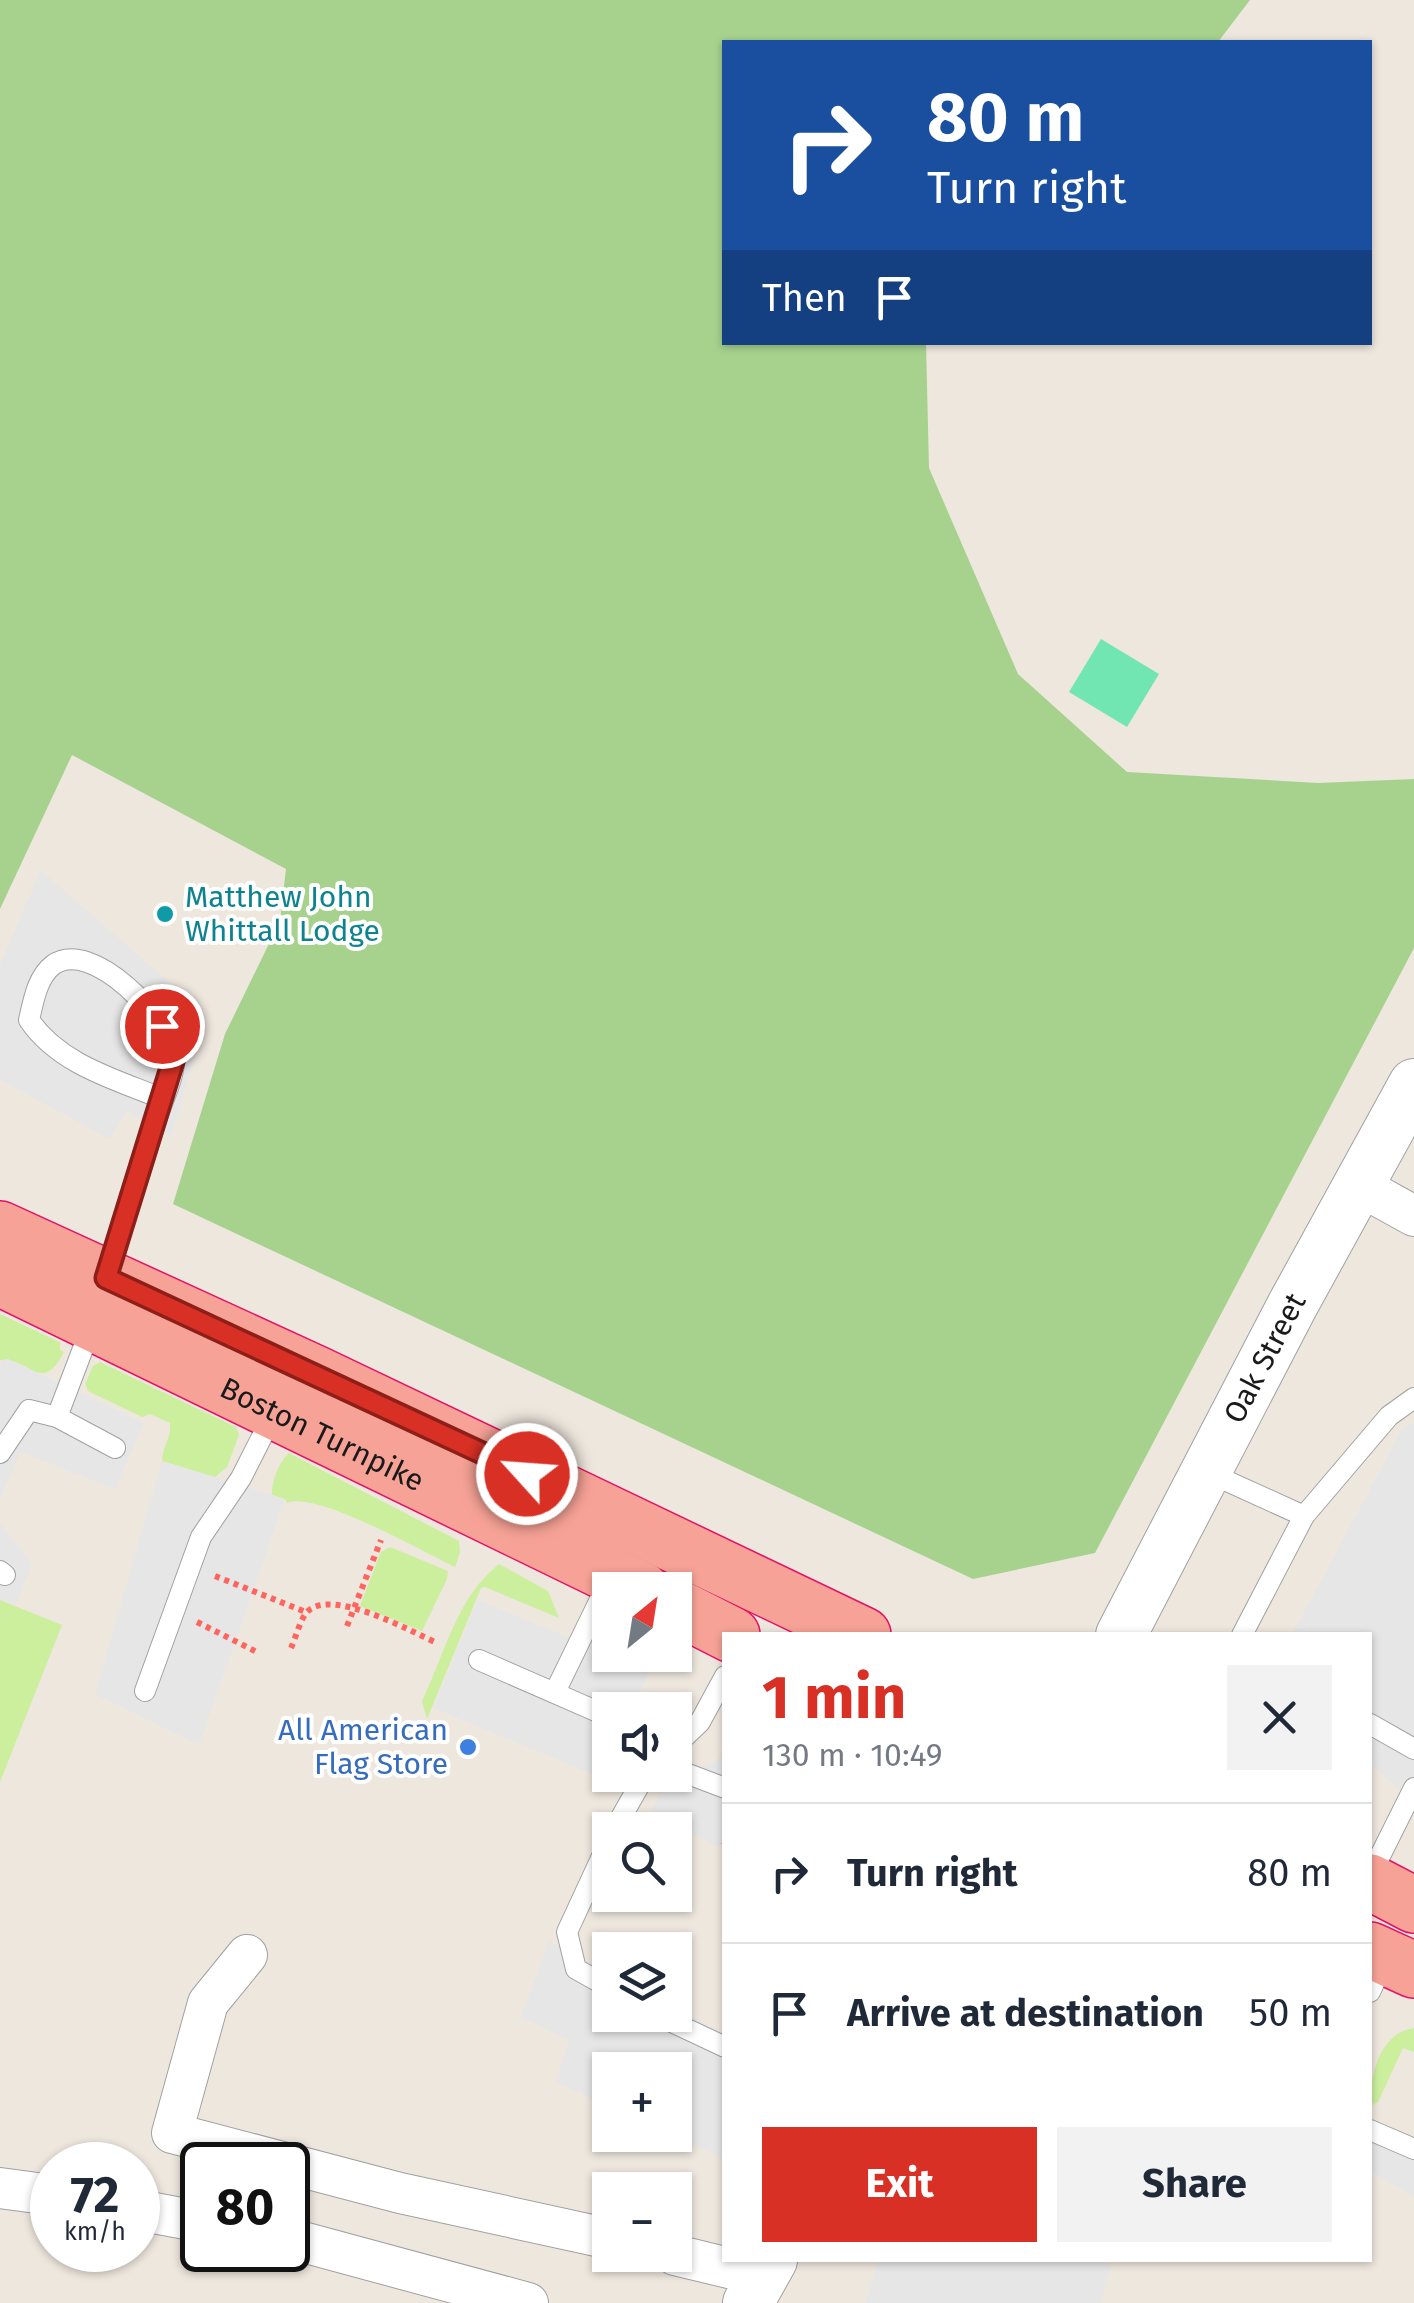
<!DOCTYPE html>
<html lang="en">
<head>
<meta charset="utf-8">
<style>
  :root { --surface:#fff; --page:#f2f2f3; --text:#1f2937; --muted:#747a83; --line:#e0e1e3; --accent:#d93025 }
  body { margin:0; font-family:"Fira Sans",sans-serif; background:var(--page); color:var(--text); height:100vh; display:flex; flex-direction:column; font-size:38px; white-space:nowrap }
  * { box-sizing:border-box; margin:0 }
  p { font-size:32px; color:var(--muted) }
  .icon { flex:none; width:55px; height:55px; fill:none; stroke:currentColor; stroke-width:2; stroke-linecap:round; stroke-linejoin:round }
  .map { position:relative; flex:1; overflow:hidden }
  .sheet { position:absolute; left:722px; top:1632px; width:650px; height:630px; display:flex; flex-direction:column; background:var(--surface); border-radius:0px; box-shadow:0 2px 8px #0004 }
  .sheet>* { flex:none }
  .hud { position:absolute; left:722px; top:40px; width:650px; height:305px; border-radius:0px; box-shadow:0 2px 8px #0004; background:#1a4fa0; color:#fff; overflow:hidden }
  .needle { width:65px; rotate:30deg }
  .buttons { position:absolute; left:592px; top:1572px; display:grid; gap:20px }
  .buttons a { display:grid; place-items:center; width:100px; height:100px; border-radius:0px; background:var(--surface); box-shadow:0 2px 8px #0004; font-size:50px }
  .speed { position:absolute; left:30px; top:2142px; display:flex; gap:20px; font-size:50px; font-weight:700; text-align:center }
  .speed>* { display:grid; place-content:center; width:130px; height:130px; border-radius:50%; background:var(--surface); box-shadow:0 2px 8px #0004; line-height:1 }
  .speed small { font-size:25px; font-weight:400 }
  .speed .limit { border:5px solid #111; border-radius:15px; background:#fff; color:#111 }
  .pin { position:absolute; display:grid; place-items:center; width:85px; height:85px; color:#fff; margin:-42px; border:5px solid #fff; border-radius:50%; box-shadow:0 2px 10px #0007 }
  .me { position:absolute; width:110px; margin:-55px; rotate:296deg; stroke-linejoin:round; filter:drop-shadow(0 0 8px #0008) }
  .turn { display:flex; align-items:center; gap:35px; height:210px; padding:0 40px; font-size:45px }
  .turn .icon { width:130px; height:130px; stroke-width:2.5 }
  .turn b { display:block; font-size:70px; line-height:85px }
  .then { display:flex; align-items:center; height:95px; padding:0 40px; background:#0003; gap:20px; font-size:38px }
  .round { display:grid; place-items:center; flex:none; width:105px; height:105px; border-radius:0px; background:var(--page) }
  .summary { display:flex; align-items:center; justify-content:space-between; height:170px; padding:0 40px }
  h1 { font-size:60px; font-weight:700; line-height:75px; color:var(--accent) }
  .action { display:flex; gap:20px; margin-top:auto; padding:20px 40px }
  .action a { flex:1; height:115px; border-radius:0px; background:var(--accent); color:#fff; font-size:40px; font-weight:700; line-height:115px; text-align:center }
  .action a+a { background:var(--page); color:var(--text) }
  ul { padding:0; list-style:none }
  li { display:flex; align-items:center; gap:30px; height:140px; padding:0 40px; border-top:2px solid var(--line) }
  li div { flex:1 }
  li b { display:block; font-size:38px }
  li em { font-style:normal }
  .map>svg:first-child { display:block }
</style>
</head>
<body>
<div class="map">
<svg width="1414" height="2303" viewBox="0 0 1414 2303">
  <rect width="100%" height="100%" fill="#eee7de"/>
  <g fill="#cbef9d">
    <path d="M 0,1314 L 60,1342 L 60,1350 L 64,1352 C 42,1395 31,1358 0,1360 Z"/>
    <path d="M 100,1362 L 236,1427 L 239,1435 L 227,1467 L 215,1477 L 162,1461 C 162,1447 172,1437 170,1423 L 150,1414 L 142,1417 L 88,1391 L 85,1384 L 93,1366 Z"/>
    <path d="M 289,1453 L 459,1541 L 460,1552 L 455,1567 C 423,1552 315,1490 287,1503 L 285,1499 L 272,1495 C 271,1482 279,1462 289,1453 Z"/>
    <path d="M 390,1547 L 448,1571 L 447,1579 L 422,1631 L 360,1606 L 381,1552 Z"/>
    <path d="M 499,1564 L 548,1591 L 559,1618 L 485,1587 L 481,1588 L 427,1719 L 422,1701 C 445,1654 456,1598 499,1564 Z"/>
    <path d="M 0,1600 L 62,1625 L 0,1782 Z"/>
    <path d="M 1414,2028 L 1414,2052 L 1403,2048 L 1378,2102 L 1370,2106 C 1370,2076 1379,2033 1414,2028 Z"/>
  </g>
  <path fill="#a6d28e" d="M 0,0 L 1250,0 L 1218,42 L 725,42 L 725,342 L 926,343 L 929,468 L 1018,674 L 1127,772 L 1318,783 L 1414,779 L 1414,948 L 1095,1553 L 973,1579 L 173,1204 L 225,1034 L 280,921 L 286,869 L 72,755 L 0,909 Z"/>
  <path fill="#72e6b2" d="M 1101,639 L 1159,674 L 1127,727 L 1069,692 Z"/>
  <g fill="#e6e6e6">
    <path d="M 40,870 L 179,991 L 195,1057 L 171,1136 L 127,1111 L 110,1139 L 0,1080 L 0,966 Z"/>
    <path d="M 8,1359 L 144,1423 L 115,1489 L 21,1452 L 0,1498 L 0,1366 L 2,1360 Z"/>
    <path d="M 1414,1424 L 1414,1803 L 1370,1763 L 1370,1635 L 1292,1635 L 1404,1426 Z"/>
    <path d="M 162,1461 L 285,1499 L 199,1745 L 95,1694 Z"/>
    <path d="M 0,1524 L 32,1564 L 16,1605 L 0,1600 Z"/>
    <path d="M 478,1600 L 649,1671 L 632,1710 L 610,1710 L 610,1760 L 602,1778 L 433,1708 Z"/>
    <path d="M 725,1747 L 725,1850 L 650,1812 L 671,1775 L 717,1761 Z"/>
    <path d="M 549,1941 L 610,1973 L 610,2015 L 675,2015 L 675,2008 L 725,2034 L 725,2159 L 672,2135 L 675,2135 L 675,2070 L 610,2070 L 610,2107 L 556,2082 L 569,2040 L 521,2017 Z"/>
    <path d="M 1370,2138 L 1414,2161 L 1414,2196 L 1370,2172 Z"/>
    <path d="M 879,2260 L 1097,2260 L 1111,2265 L 1101,2303 L 865,2303 Z"/>
  </g>
  <g fill="none" stroke-linecap="round" stroke-linejoin="round">
    <defs>
      <g id="service">
        <path d="M 107,1276 C 124,1222 141,1169 158,1115 C 163,1099 176,1073 174,1056 C 170,1020 92,937 53,965 C 37,977 33,1003 29,1020 C 60,1065 115,1079 163,1099"/>
        <path d="M 57,1417 L 92,1325"/>
        <path d="M 0,1453 L 29,1410 L 57,1417 L 115,1448"/>
        <path d="M 1207,1472 L 1304,1516 L 1389,1416 L 1414,1398"/>
        <path d="M 0,1571 L 5,1575"/>
        <path d="M 1242,1635 L 1304,1516"/>
        <path d="M 479,1660 L 605,1715"/>
        <path d="M 145,1691 L 201,1537 L 241,1478 L 274,1413"/>
        <path d="M 555,1692 L 611,1577"/>
        <path d="M 1370,1724 L 1414,1749"/>
        <path d="M 675,1746 L 700,1722 L 725,1676"/>
        <path d="M 675,1769 L 725,1788"/>
        <path d="M 614,1830 L 645,1775"/>
        <path d="M 610,1839 L 567,1932 L 576,1969 L 610,1988"/>
        <path d="M 1370,1876 L 1414,1788"/>
        <path d="M 1370,1992 L 1385,1959"/>
        <path d="M 657,2015 L 725,2047"/>
        <path d="M 1370,2130 L 1414,2149"/>
      </g>
      <g id="minor">
        <path d="M 1358,1185 L 1414,1216"/>
        <path d="M 247,1955 L 208,2003 L 172,2133 L 400,2193 L 610,2239"/>
        <path d="M 0,2188 L 52,2195"/>
        <path d="M 138,2210 L 202,2222"/>
        <path d="M 288,2238 L 528,2303"/>
        <path d="M 675,2255 L 762,2276"/>
      </g>
      <g id="tertiary">
        <path id="s1" d="M 1121,1635 L 1292,1306 L 1414,1084"/>
        <path d="M 748,2303 L 772,2260"/>
      </g>
      <g id="trunk">
        <path d="M 0,1229 L 317,1374 L 863,1635"/>
        <path id="s2" d="M 0,1278 L 642,1590"/>
        <path d="M 675,1606 L 732,1635"/>
        <path d="M 1370,1882 L 1414,1905"/>
        <path d="M 1370,1950 L 1414,1970"/>
      </g>
    </defs>
    <use href="#service" stroke="#a1a1a1" stroke-width="22"/>
    <use href="#minor" stroke="#a1a1a1" stroke-width="42"/>
    <use href="#tertiary" stroke="#a1a1a1" stroke-width="52"/>
    <use href="#trunk" stroke="#e51168" stroke-width="58"/>
    <g stroke="#ff645e" stroke-width="6" stroke-dasharray="5 5" stroke-linecap="butt">
      <path d="M 215,1576 L 306,1612"/>
      <path d="M 197,1622 L 259,1653"/>
      <path d="M 347,1626 L 381,1540"/>
      <path d="M 291,1648 C 296,1637 300,1620 307,1612 C 331,1587 410,1631 435,1642"/>
      <path d="M 724,1845 L 725,1843"/>
    </g>
    <use href="#service" stroke="#fff" stroke-width="20"/>
    <use href="#minor" stroke="#fff" stroke-width="40"/>
    <use href="#tertiary" stroke="#fff" stroke-width="50"/>
    <use href="#trunk" stroke="#f7a296" stroke-width="55"/>
  </g>
  <g fill="none" stroke-linecap="round" stroke-linejoin="round">
    <defs>
      <path id="route" d="M 162,1026 L 174,1058 L 106,1278 L 527,1474"/>
    </defs>
    <use href="#route" stroke="#8d1f18" stroke-width="25"/>
    <use href="#route" stroke="#d93025" stroke-width="18"/>
  </g>
  <circle fill="#0f9aa8" stroke="#fff" stroke-width="4" cx="165" cy="914" r="10"/>
  <circle fill="#3f7fe0" stroke="#fff" stroke-width="4" cx="468" cy="1747" r="10"/>
  <g text-anchor="middle" stroke-width="8" stroke-linejoin="round" paint-order="stroke">
    <g font-size="30" fill="#0d838f" stroke="#fff" text-anchor="start">
      <text x="185" y="907">Matthew John<tspan x="185" dy="34">Whittall Lodge</tspan></text>
    </g>
    <g font-size="30" fill="#1a1a1a" stroke="#fff">
      <text dy="10" stroke="none"><textPath href="#s1" startOffset="312">Oak Street</textPath></text>
      <text dy="10" stroke="none"><textPath href="#s2" startOffset="358">Boston Turnpike</textPath></text>
    </g>
    <g font-size="30" fill="#366cbe" stroke="#fff" text-anchor="end">
      <text x="448" y="1740">All American<tspan x="448" dy="34">Flag Store</tspan></text>
    </g>
  </g>
</svg>
<div class="buttons">
<a><svg class="needle" viewBox="-14 -14 28 28"><path d="M0-13l5 13h-10z" fill="#e53935"/><path d="M0 13l5-13h-10z" fill="#747a83"/></svg></a>
<a><svg class="icon" aria-label="sound" viewBox="0 0 24 24"><path d="M4 9h4l5-4v14l-5-4H4zM17 9q2 3 0 6"/></svg></a>
<a><svg class="icon" aria-label="search" viewBox="0 0 24 24"><circle cx="10" cy="10" r="6"/><path d="M15 15l6 6"/></svg></a>
<a><svg class="icon" aria-label="layers" viewBox="0 0 24 24"><path d="M12 4l9 5-9 5-9-5zM3 14l9 5 9-5"/></svg></a>
<a>+</a>
<a>−</a>
</div>
<div class="speed"><div>72<small>km/h</small></div><div class="limit">80</div></div>
<div class="pin" style="left:162px;top:1026px;background:#d93025"><svg class="icon" aria-label="arrive" viewBox="0 0 24 24"><path d="M6 21V4h12l-3 4 3 4H6"/></svg></div>
<svg class="me" style="left:527px;top:1474px" viewBox="-20 -20 40 40"><circle r="17" fill="#d93025" stroke="#fff" stroke-width="3"/><path d="M0-11L8 9 0 5-8 9z" fill="#fff"/></svg>
<div class="hud">
<div class="turn"><svg class="icon" aria-label="right" viewBox="0 0 24 24"><path d="M7 20v-9h11M14 6l5 5-5 5"/></svg><div><b>80 m</b>Turn right</div></div>
<div class="then">Then<svg class="icon" aria-label="arrive" viewBox="0 0 24 24"><path d="M6 21V4h12l-3 4 3 4H6"/></svg></div>
</div>
<section class="sheet">
<div class="summary"><div><h1>1 min</h1><p>130 m · 10:49</p></div><a class="round"><svg class="icon" aria-label="close" viewBox="0 0 24 24"><path d="M6 6l12 12M18 6L6 18"/></svg></a></div>
<ul>
<li><svg class="icon" aria-label="right" viewBox="0 0 24 24"><path d="M7 20v-9h11M14 6l5 5-5 5"/></svg><div><b>Turn right</b></div><em>80 m</em></li>
<li><svg class="icon" aria-label="arrive" viewBox="0 0 24 24"><path d="M6 21V4h12l-3 4 3 4H6"/></svg><div><b>Arrive at destination</b></div><em>50 m</em></li>
</ul>
<div class="action"><a>Exit</a><a>Share</a></div>
</section>
</div>
</body>
</html>
